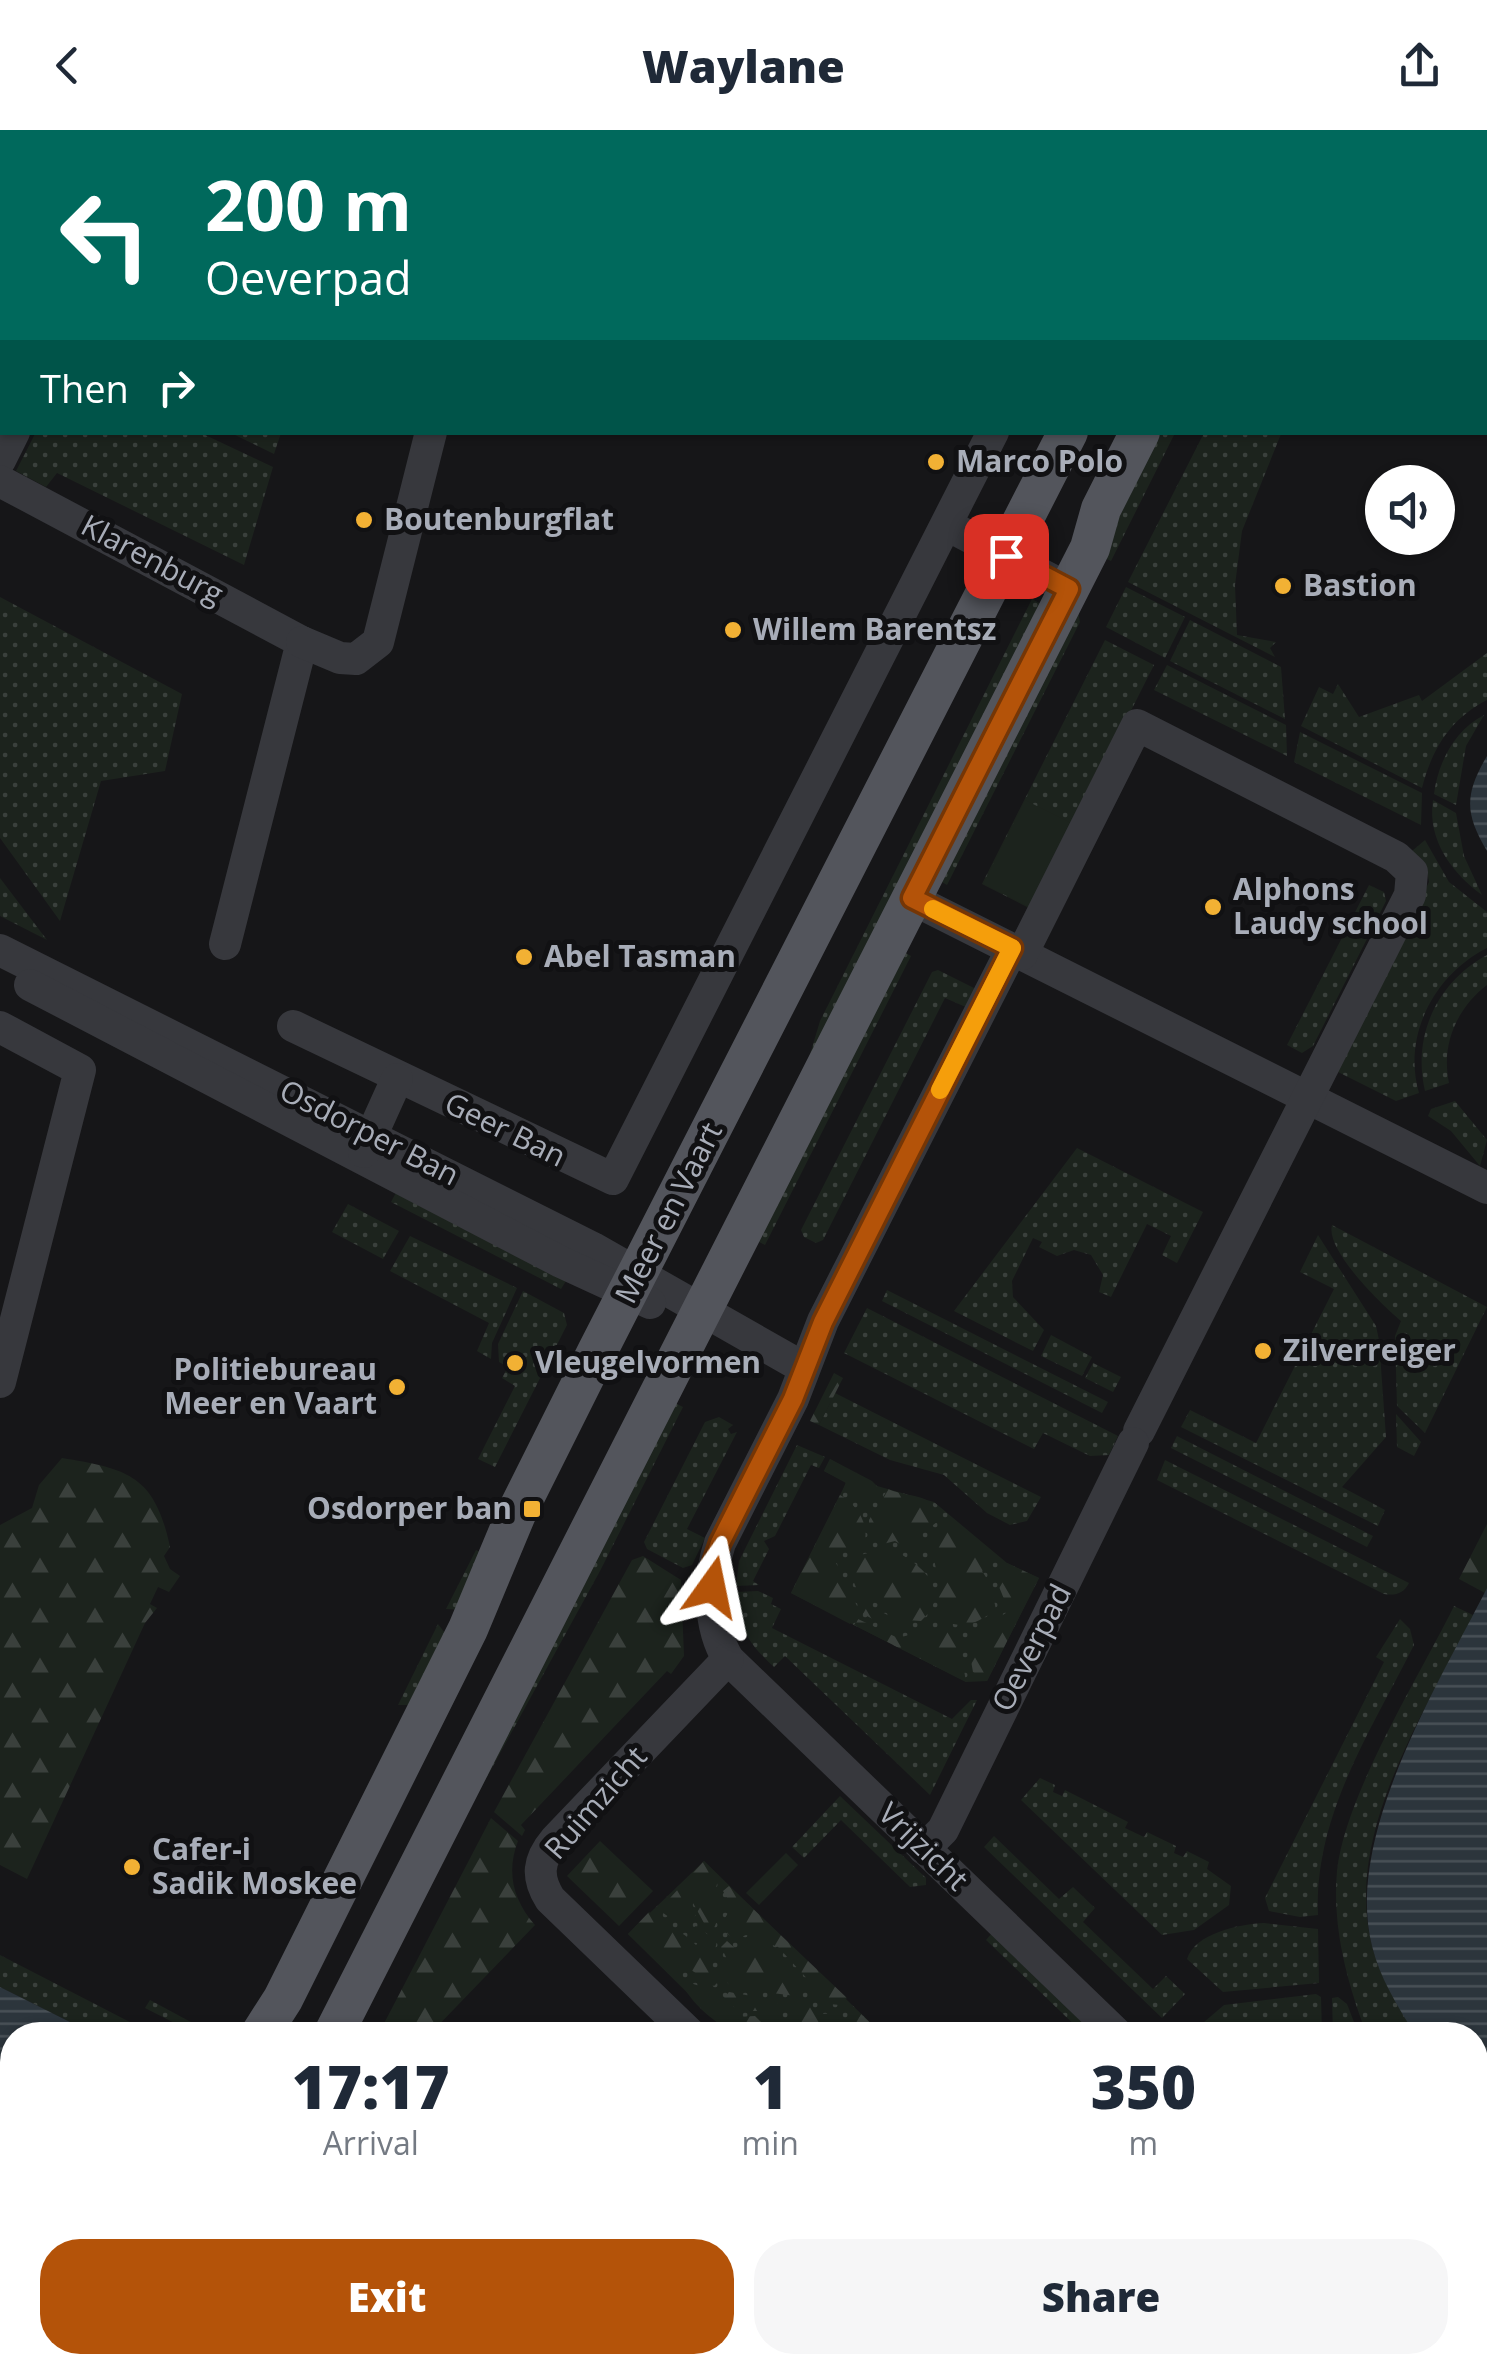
<!DOCTYPE html>
<html lang="en">
<head>
<meta charset="utf-8">
<style>
  :root { --surface:#fff; --page:#f6f6f7; --text:#1f2937; --muted:#747a83; --accent:#b45309 }
  body { margin:0; font-family:"Open Sans",sans-serif; background:var(--page); color:var(--text); height:100vh; display:flex; flex-direction:column; font-size:38px; white-space:nowrap }
  * { box-sizing:border-box; margin:0 }
  p { font-size:32px; color:var(--muted) }
  .icon { flex:none; width:55px; height:55px; fill:none; stroke:currentColor; stroke-width:2; stroke-linecap:round; stroke-linejoin:round }
  .map { position:relative; flex:1; overflow:hidden }
  .drawer { position:absolute; left:0px; top:1892px; width:1488px; height:352px; display:flex; flex-direction:column; background:var(--surface); border-radius:40px 40px 0 0; box-shadow:0 2px 8px #0004 }
  .drawer>* { flex:none }
  .hud { position:absolute; left:0px; top:0px; width:1488px; height:305px; box-shadow:0 2px 8px #0004; background:#00695c; color:#fff; overflow:hidden }
  .tools { position:absolute; left:1365px; top:335px; display:grid; gap:20px }
  .tools a { display:grid; place-items:center; width:90px; height:90px; border-radius:50%; background:var(--surface); box-shadow:0 2px 8px #0004; font-size:50px }
  .pin { position:absolute; display:grid; place-items:center; width:85px; height:85px; color:#fff; margin:-42px; border-radius:20px; box-shadow:0 5px 15px #0006 }
  .me { position:absolute; width:110px; margin:-55px; rotate:12deg; stroke-linejoin:round; filter:drop-shadow(0 0 8px #0008) }
  .turn { display:flex; align-items:center; gap:35px; height:210px; padding:0 40px; font-size:45px }
  .turn .icon { width:130px; height:130px; stroke-width:2.5 }
  .turn b { display:block; font-size:70px; line-height:85px }
  .then { display:flex; align-items:center; height:95px; padding:0 40px; background:#0003; gap:20px; font-size:38px }
  .eta { display:flex; justify-content:space-evenly; align-items:center; height:170px; text-align:center }
  .eta b { font-size:60px; font-weight:800; line-height:70px }
  .cta { display:flex; gap:20px; margin-top:auto; padding:20px 40px }
  .cta a { flex:1; height:115px; border-radius:40px; background:var(--accent); color:#fff; font-size:40px; font-weight:800; line-height:115px; text-align:center }
  .cta a+a { background:var(--page); color:var(--text) }
  header { display:flex; justify-content:space-between; align-items:center; height:130px; padding:0 40px; background:var(--surface); font-size:45px; font-weight:800 }
  .map>svg:first-child { display:block }
</style>
</head>
<body>
<header><svg class="icon" aria-label="back" viewBox="0 0 24 24"><path d="M15 5l-7 7 7 7"/></svg>Waylane<svg class="icon" aria-label="share" viewBox="0 0 24 24"><path d="M12 15V3M7 8l5-5 5 5M5 13v7h14v-7"/></svg></header>
<div class="map">
<svg width="1487" height="2243" viewBox="0 0 1487 2243">
  <defs>
    <pattern id="green-dots" width="8" height="8" patternUnits="userSpaceOnUse" patternTransform="scale(2.5)"><rect width="8" height="8" fill="#1c231d"/><path d="M2 2h.1M6 6h.1" fill="none" stroke="#3a403c" stroke-width="1.8" stroke-linecap="round"/></pattern>
    <pattern id="forest-firs" width="22" height="20" patternUnits="userSpaceOnUse" patternTransform="scale(2.5)"><rect width="22" height="20" fill="#1c231d"/><path d="M5 1l3.5 6h-7zM16 11l3.5 6h-7z" fill="#3a403c"/></pattern>
    <pattern id="water-rules" width="6" height="5" patternUnits="userSpaceOnUse" patternTransform="scale(2.5)"><rect width="6" height="5" fill="#2c353c"/><path d="M0 2.5h6" fill="none" stroke="#485056"/></pattern>
  </defs>
  <rect width="100%" height="100%" fill="#161618"/>
  <g fill="url(#green-dots)">
    <path d="M 246,0 L 445,0 L 252,2 Z"/>
    <path d="M 36,302 L 201,303 L 273,337 L 244,435 L 57,343 L 46,357 L 16,341 Z"/>
    <path d="M 231,303 L 281,303 L 274,324 Z"/>
    <path d="M 1155,303 L 1175,303 L 1111,431 L 1094,423 Z"/>
    <path d="M 1204,303 L 1281,304 L 1242,401 L 1235,455 L 1237,505 L 1276,512 L 1270,518 L 1275,527 L 1128,452 Z"/>
    <path d="M 1126,457 L 1185,487 L 1165,528 L 1106,497 Z"/>
    <path d="M 0,467 L 182,564 L 165,641 L 101,651 L 60,791 L 0,708 Z"/>
    <path d="M 1032,469 L 1041,474 L 802,951 L 820,891 Z"/>
    <path d="M 1078,481 L 1080,492 L 947,755 L 931,746 Z"/>
    <path d="M 1190,490 L 1281,537 L 1285,589 L 1170,531 Z"/>
    <path d="M 1105,510 L 1154,535 L 1031,779 L 982,754 Z"/>
    <path d="M 1487,523 L 1487,570 C 1450,589 1432,619 1422,658 L 1301,596 L 1319,557 L 1333,564 L 1338,554 L 1359,587 L 1419,565 L 1422,571 Z"/>
    <path d="M 1167,535 L 1286,595 L 1287,626 L 1154,560 Z"/>
    <path d="M 1484,585 L 1466,616 L 1456,675 L 1434,664 C 1438,632 1455,600 1484,585 Z"/>
    <path d="M 1300,602 L 1422,663 L 1421,695 L 1294,632 Z"/>
    <path d="M 1433,670 L 1456,683 L 1464,726 L 1482,765 C 1452,743 1427,710 1433,670 Z"/>
    <path d="M 1425,710 L 1449,752 L 1487,782 L 1487,818 C 1435,844 1402,905 1419,963 L 1396,971 L 1334,940 L 1429,752 L 1426,734 L 1412,721 Z"/>
    <path d="M 0,748 L 47,810 L 0,786 Z"/>
    <path d="M 1369,755 L 1384,762 L 1386,771 L 1313,916 L 1302,923 L 1287,915 Z"/>
    <path d="M 895,817 L 911,826 L 765,1115 L 749,1107 Z"/>
    <path d="M 1487,825 L 1487,855 C 1456,879 1441,915 1449,953 L 1425,961 C 1412,906 1437,852 1487,825 Z"/>
    <path d="M 938,840 L 978,860 L 968,878 L 945,868 L 823,1110 L 816,1113 L 804,1107 L 801,1100 L 932,842 Z"/>
    <path d="M 1455,971 L 1487,1010 L 1480,1036 L 1451,1001 L 1428,986 L 1431,979 Z"/>
    <path d="M 1077,1018 L 1203,1082 L 1177,1133 L 1162,1125 L 1171,1106 L 1147,1094 L 1111,1167 L 1099,1162 L 1103,1145 L 1091,1125 L 1074,1120 L 1057,1126 L 1039,1117 L 1042,1112 L 1033,1108 L 1012,1151 L 1013,1167 L 1044,1200 L 1033,1221 L 954,1181 Z"/>
    <path d="M 398,1059 L 566,1151 L 561,1159 L 391,1072 Z"/>
    <path d="M 348,1074 L 399,1101 L 383,1129 L 332,1102 Z"/>
    <path d="M 1332,1095 L 1487,1177 L 1425,1303 L 1397,1276 L 1395,1206 L 1401,1191 C 1382,1175 1325,1120 1332,1095 Z"/>
    <path d="M 1318,1105 L 1376,1196 L 1379,1210 L 1386,1307 L 1342,1357 L 1385,1380 L 1378,1396 L 1181,1297 L 1190,1280 L 1256,1313 L 1334,1159 L 1300,1142 Z"/>
    <path d="M 410,1106 L 517,1158 L 492,1213 L 491,1229 L 477,1221 L 489,1193 L 390,1141 Z"/>
    <path d="M 887,1160 L 1108,1272 L 1102,1283 L 882,1171 Z"/>
    <path d="M 523,1161 L 564,1183 L 567,1195 L 495,1337 L 478,1329 L 515,1256 L 502,1248 L 508,1237 L 499,1232 L 498,1214 Z"/>
    <path d="M 867,1178 L 1118,1306 L 1109,1325 L 1090,1326 L 1043,1303 L 1034,1319 L 844,1223 Z"/>
    <path d="M 1051,1205 L 1092,1227 L 1082,1246 L 1041,1226 Z"/>
    <path d="M 1093,1233 L 1121,1247 L 1113,1262 L 1085,1248 Z"/>
    <path d="M 835,1263 L 1041,1367 L 1027,1391 L 1010,1395 L 987,1383 L 944,1345 L 890,1330 L 819,1295 Z"/>
    <path d="M 675,1273 L 683,1277 L 600,1441 L 470,1678 Z"/>
    <path d="M 1396,1284 L 1421,1312 L 1414,1326 L 1397,1317 Z"/>
    <path d="M 719,1287 L 733,1295 L 728,1299 L 731,1304 L 737,1302 L 687,1399 L 705,1408 L 692,1435 L 683,1438 L 647,1419 L 644,1412 L 705,1292 Z"/>
    <path d="M 1177,1306 L 1373,1406 L 1367,1417 L 1171,1318 Z"/>
    <path d="M 797,1315 L 825,1327 L 819,1338 L 811,1335 L 775,1406 L 764,1411 L 769,1419 L 753,1451 L 759,1455 L 736,1456 L 739,1431 Z"/>
    <path d="M 830,1329 L 877,1356 L 934,1372 L 1007,1433 L 1039,1448 L 987,1551 L 966,1552 L 791,1463 L 846,1353 L 824,1341 Z"/>
    <path d="M 1165,1330 L 1409,1453 C 1404,1463 1396,1466 1384,1464 L 1157,1350 Z"/>
    <path d="M 476,1420 L 492,1427 L 468,1480 L 446,1479 Z"/>
    <path d="M 758,1461 L 773,1468 L 771,1474 L 781,1479 L 772,1498 L 952,1589 L 971,1570 L 977,1570 L 930,1665 L 785,1526 L 774,1537 C 747,1512 739,1498 736,1462 Z"/>
    <path d="M 1454,1476 L 1473,1485 C 1426,1582 1343,1702 1372,1816 C 1380,1848 1399,1876 1415,1905 L 1367,1905 C 1347,1853 1332,1797 1337,1741 C 1345,1665 1419,1547 1454,1476 Z"/>
    <path d="M 1400,1489 L 1410,1499 L 1414,1515 C 1371,1601 1314,1685 1318,1785 L 1300,1787 L 1269,1781 L 1265,1768 L 1384,1532 L 1376,1527 Z"/>
    <path d="M 438,1494 L 451,1511 L 420,1575 L 398,1575 Z"/>
    <path d="M 1040,1648 L 1055,1655 L 1053,1662 L 1062,1666 L 1065,1660 L 1128,1692 L 1125,1698 L 1144,1707 L 1147,1702 L 1176,1716 L 1174,1723 L 1183,1727 L 1187,1721 L 1209,1732 L 1207,1739 L 1231,1756 L 1229,1775 L 1194,1800 L 1162,1805 L 1021,1670 Z"/>
    <path d="M 840,1666 L 926,1748 L 926,1755 L 910,1757 L 841,1690 L 804,1728 L 792,1717 Z"/>
    <path d="M 994,1706 L 1059,1769 L 1073,1757 L 1095,1778 L 1083,1792 L 1153,1859 L 1166,1846 L 1185,1864 L 1162,1888 L 984,1717 Z"/>
    <path d="M 704,1731 L 883,1905 L 730,1905 L 628,1804 Z"/>
    <path d="M 1264,1793 L 1318,1799 L 1319,1853 L 1223,1862 L 1187,1829 C 1195,1803 1240,1794 1264,1793 Z"/>
    <path d="M 992,1803 L 1098,1905 L 1085,1905 L 986,1810 Z"/>
    <path d="M 0,1825 L 155,1905 L 96,1905 L 0,1857 Z"/>
    <path d="M 1316,1864 L 1321,1867 L 1322,1905 L 1189,1905 L 1224,1875 Z"/>
    <path d="M 1338,1867 L 1347,1874 L 1359,1905 L 1333,1905 L 1332,1868 Z"/>
    <path d="M 150,1870 L 202,1898 L 198,1905 L 145,1878 Z"/>
    <path d="M 0,1977 L 12,1983 L 12,2021 L 0,2014 Z"/>
    <path d="M 1027,2232 L 1165,2233 L 1159,2243 L 1030,2243 Z"/>
    <path d="M 338,2233 L 519,2233 L 536,2243 L 342,2243 Z"/>
    <path d="M 744,2233 L 789,2233 L 786,2236 L 792,2243 L 751,2243 Z"/>
    <path d="M 1177,2233 L 1223,2233 L 1229,2243 L 1172,2243 Z"/>
  </g>
  <g fill="url(#forest-firs)">
    <path d="M 834,1243 L 843,1248 L 819,1295 L 810,1291 Z"/>
    <path d="M 62,1328 C 129,1339 155,1346 170,1417 L 164,1426 L 170,1439 L 180,1446 L 169,1462 L 158,1457 L 150,1474 L 157,1478 L 145,1493 L 27,1749 L 0,1735 L 0,1395 L 32,1378 L 39,1355 Z"/>
    <path d="M 830,1329 L 872,1351 L 877,1356 L 874,1369 L 867,1372 L 843,1360 L 846,1352 L 824,1341 Z"/>
    <path d="M 888,1359 C 911,1369 938,1362 937,1392 L 920,1405 L 921,1418 L 913,1422 L 895,1411 L 879,1415 L 869,1406 L 869,1390 Z"/>
    <path d="M 840,1365 C 859,1376 871,1397 863,1418 L 843,1419 L 836,1433 L 858,1478 L 850,1494 L 791,1463 Z"/>
    <path d="M 956,1391 L 998,1428 L 982,1441 L 991,1455 L 996,1480 C 975,1494 963,1501 938,1488 C 940,1459 938,1435 927,1409 L 938,1398 Z"/>
    <path d="M 1487,1394 L 1487,1458 L 1485,1463 L 1459,1449 Z"/>
    <path d="M 889,1418 C 915,1430 957,1459 921,1491 L 907,1490 L 867,1468 L 861,1469 L 846,1434 L 860,1425 Z"/>
    <path d="M 643,1426 L 681,1450 L 684,1526 L 671,1544 L 667,1541 L 521,1695 L 525,1700 L 522,1706 L 494,1682 L 632,1430 Z"/>
    <path d="M 1007,1433 L 1039,1448 L 987,1551 L 973,1542 L 967,1508 L 1009,1481 L 995,1447 Z"/>
    <path d="M 868,1475 L 907,1495 L 902,1504 L 863,1484 Z"/>
    <path d="M 858,1489 L 898,1508 L 938,1497 L 958,1504 L 966,1552 L 854,1495 Z"/>
    <path d="M 491,1688 L 518,1711 C 506,1742 513,1770 535,1795 L 429,1905 L 378,1905 Z"/>
    <path d="M 600,1711 L 653,1761 L 619,1796 L 567,1746 Z"/>
    <path d="M 786,1723 L 798,1735 L 759,1775 L 746,1763 Z"/>
    <path d="M 704,1731 L 719,1746 L 714,1766 L 723,1777 L 714,1798 L 704,1793 L 692,1771 L 684,1777 L 696,1785 L 688,1792 L 673,1790 L 659,1780 Z"/>
    <path d="M 729,1756 L 847,1868 L 840,1875 L 818,1873 L 812,1867 L 812,1854 L 778,1817 L 746,1805 L 734,1810 L 725,1801 L 723,1791 L 732,1777 L 723,1761 Z"/>
    <path d="M 649,1782 C 665,1796 681,1799 696,1815 L 700,1811 L 689,1800 L 696,1796 L 717,1811 L 710,1842 L 719,1851 L 714,1856 L 687,1837 L 678,1846 L 667,1842 L 628,1804 Z"/>
    <path d="M 756,1810 L 765,1819 L 771,1817 L 796,1842 L 800,1861 L 796,1866 L 733,1858 L 718,1844 L 727,1829 L 721,1817 L 727,1811 L 737,1820 Z"/>
    <path d="M 687,1852 L 709,1859 L 738,1887 L 755,1886 L 764,1895 L 766,1905 C 759,1905 746,1907 740,1905 C 719,1897 694,1876 683,1856 Z"/>
    <path d="M 729,1862 L 774,1870 L 779,1875 L 777,1884 L 790,1895 L 794,1891 L 786,1874 L 803,1870 L 822,1884 L 837,1883 L 846,1889 L 840,1895 L 843,1902 L 776,1905 L 758,1881 L 738,1881 L 724,1868 Z"/>
    <path d="M 861,1884 L 883,1905 L 846,1905 Z"/>
    <path d="M 1487,2132 L 1487,2221 C 1467,2195 1472,2159 1487,2132 Z"/>
    <path d="M 1045,2232 L 1091,2233 L 1092,2243 L 1037,2243 Z"/>
  </g>
  <path fill="#1c231d" d="M 1025,670 L 1073,694 L 1031,778 L 983,754 Z"/>
  <g fill="url(#water-rules)">
    <path d="M 1487,626 L 1487,721 C 1465,684 1464,665 1487,626 Z"/>
    <path d="M 1487,1458 L 1487,2132 L 1475,2153 L 1475,1905 L 1415,1905 C 1398,1876 1380,1849 1372,1816 C 1344,1706 1438,1555 1487,1458 Z"/>
    <path d="M 0,1857 L 96,1905 L 12,1905 L 12,1983 L 0,1977 Z"/>
    <path d="M 1475,2201 L 1487,2221 L 1487,2243 L 1281,2243 L 1287,2233 L 1475,2232 Z"/>
    <path d="M 498,2233 L 648,2233 L 654,2243 L 511,2243 Z"/>
  </g>
  <g fill="none" stroke-linecap="round" stroke-linejoin="round">
    <g stroke="#37383d" stroke-width="32">
      <path d="M 1014,0 L 1019,2"/>
      <path d="M 167,1 L 170,2"/>
      <path d="M 607,2 L 608,0"/>
      <path d="M 0,163 L 2,164"/>
      <path d="M 0,330 L 14,302"/>
      <path d="M 0,351 L 302,512 L 225,814"/>
      <path d="M 947,395 L 1069,459"/>
      <path d="M 302,512 L 340,528 L 356,529 L 378,512 L 431,302"/>
      <path d="M 912,769 L 1487,1058"/>
      <path d="M 1012,819 L 823,1191 L 793,1269 L 720,1413 C 708,1449 708,1496 728,1529 L 1118,1905"/>
      <path d="M 0,820 L 593,1118 L 804,1238"/>
      <path d="M 1022,824 L 1137,595 L 1396,727 L 1412,742 L 1410,765 L 1139,1301"/>
      <path d="M 30,855 L 561,1132 L 650,1173"/>
      <path d="M 293,896 L 613,1049 L 993,302"/>
      <path d="M 0,897 L 80,940 L 0,1252"/>
      <path d="M 364,1022 L 397,949"/>
      <path d="M 924,1719 L 943,1700 L 1133,1313"/>
      <path d="M 691,1905 L 550,1769 C 536,1747 538,1730 555,1710 L 728,1529"/>
      <path d="M 0,2048 L 12,2055"/>
      <path d="M 0,2110 L 12,2117"/>
      <path d="M 1003,2243 L 1010,2232"/>
    </g>
    <g stroke="#53555c" stroke-width="40">
      <path d="M 1114,0 L 1118,2"/>
      <path d="M 1200,0 L 1205,2"/>
      <path d="M 1485,150 L 1487,151"/>
      <path d="M 1485,191 L 1487,192"/>
      <path d="M 260,1905 L 283,1869 L 468,1499 L 516,1384 L 597,1222 L 1068,302"/>
      <path d="M 333,1905 L 1090,418 L 1101,379 L 1140,302"/>
      <path d="M 87,2243 L 92,2232"/>
      <path d="M 159,2243 L 164,2232"/>
    </g>
    <g stroke="#4a4c52" stroke-width="2.5">
      <path d="M 0,2078 L 12,2084"/>
      <path d="M 112,2243 L 114,2232"/>
    </g>
  </g>
  <g fill="none" stroke-linecap="round" stroke-linejoin="round">
    <defs>
      <path id="route" d="M 712,1457 L 712,1436 L 720,1413 L 793,1269 L 823,1192 L 1012,818 L 912,768 L 1069,459 L 1006,426"/>
    </defs>
    <use href="#route" stroke="#753606" stroke-width="25"/>
    <use href="#route" stroke="#b45309" stroke-width="18"/>
    <path stroke="#f59e0b" stroke-width="18" d="M 933,779 L 1012,818 L 940,960"/>
  </g>
  <g fill="#f2b134" stroke="#111113" stroke-width="4">
    <circle cx="936" cy="332" r="10"/>
    <circle cx="364" cy="390" r="10"/>
    <circle cx="1283" cy="456" r="10"/>
    <circle cx="733" cy="500" r="10"/>
    <circle cx="1213" cy="777" r="10"/>
    <circle cx="524" cy="827" r="10"/>
    <circle cx="1263" cy="1221" r="10"/>
    <circle cx="515" cy="1233" r="10"/>
    <circle cx="397" cy="1257" r="10"/>
    <rect x="522" y="1369" width="20" height="20" rx="5"/>
    <circle cx="132" cy="1737" r="10"/>
  </g>
  <g text-anchor="middle" stroke-width="10" stroke-linejoin="round" paint-order="stroke">
    <g font-size="30" font-weight="bold" fill="#a8adb8" stroke="#111113" text-anchor="start">
      <text x="956" y="342">Marco Polo</text>
      <text x="384" y="400">Boutenburgflat</text>
      <text x="1303" y="466">Bastion</text>
      <text x="753" y="510">Willem Barentsz</text>
      <text x="1233" y="770">Alphons<tspan x="1233" dy="34">Laudy school</tspan></text>
      <text x="544" y="837">Abel Tasman</text>
      <text x="1283" y="1231">Zilverreiger</text>
      <text x="535" y="1243">Vleugelvormen</text>
      <text x="377" y="1250" text-anchor="end">Politiebureau<tspan x="377" dy="34">Meer en Vaart</tspan></text>
      <text x="512" y="1389" text-anchor="end">Osdorper ban</text>
      <text x="152" y="1730">Cafer-i<tspan x="152" dy="34">Sadik Moskee</tspan></text>
    </g>
    <g font-size="30" fill="#a8adb8" stroke="#111113">
      <text transform="translate(152 430) rotate(28)" y="10">Klarenburg</text>
      <text transform="translate(505 1000) rotate(26)" y="10">Geer Ban</text>
      <text transform="translate(369 1003) rotate(27)" y="10">Osdorper Ban</text>
      <text transform="translate(669 1083) rotate(-63)" y="10">Meer en Vaart</text>
      <text transform="translate(1032 1518) rotate(-63)" y="10">Oeverpad</text>
      <text transform="translate(596 1673) rotate(-49)" y="10">Ruimzicht</text>
      <text transform="translate(923 1717) rotate(44)" y="10">Vrijzicht</text>
    </g>
  </g>
</svg>
<div class="tools">
<a><svg class="icon" aria-label="sound" viewBox="0 0 24 24"><path d="M4 9h4l5-4v14l-5-4H4zM17 9q2 3 0 6"/></svg></a>
</div>
<div class="pin" style="left:1006px;top:426px;background:#d93025"><svg class="icon" aria-label="arrive" viewBox="0 0 24 24"><path d="M6 21V4h12l-3 4 3 4H6"/></svg></div>
<svg class="me" style="left:712px;top:1457px" viewBox="-20 -20 40 40"><path d="M0-17L14 15 0 8-14 15z" fill="#b45309" stroke="#fff" stroke-width="4"/></svg>
<div class="hud">
<div class="turn"><svg class="icon" aria-label="left" viewBox="0 0 24 24"><path d="M17 20v-9H6M10 6l-5 5 5 5"/></svg><div><b>200 m</b>Oeverpad</div></div>
<div class="then">Then<svg class="icon" aria-label="right" viewBox="0 0 24 24"><path d="M7 20v-9h11M14 6l5 5-5 5"/></svg></div>
</div>
<section class="drawer">
<div class="eta">
<div><b>17:17</b><p>Arrival</p></div>
<div><b>1</b><p>min</p></div>
<div><b>350</b><p>m</p></div>
</div>
<div class="cta"><a>Exit</a><a>Share</a></div>
</section>
</div>
</body>
</html>
